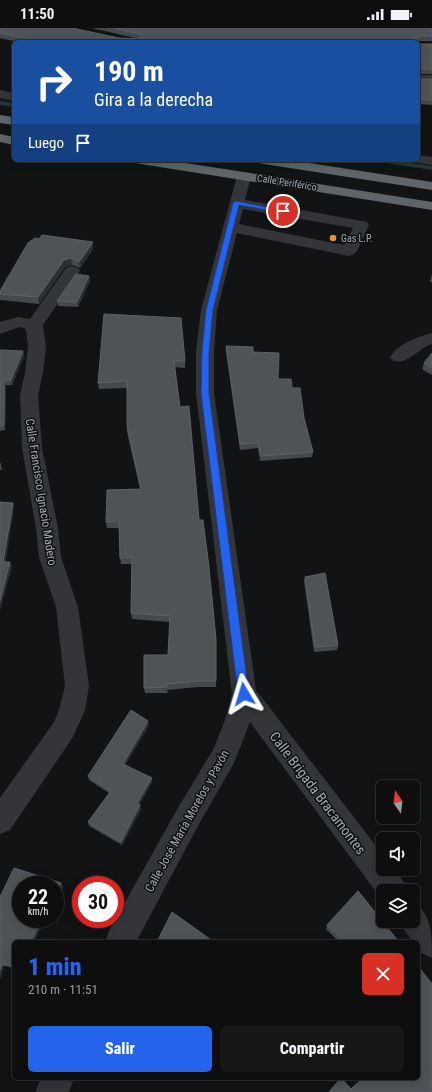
<!DOCTYPE html>
<html lang="es">
<head>
<meta charset="utf-8">
<style>
  :root { --surface:#0e0e0f; --page:#171718; --text:#f1f3f6; --muted:#9b9c9e; --line:#2e2e2f; --accent:#2563eb }
  body { margin:0; font-family:"Roboto Condensed",sans-serif; background:var(--page); color:var(--text); height:100vh; display:flex; flex-direction:column; font-size:15px; white-space:nowrap }
  * { box-sizing:border-box; margin:0 }
  p { font-size:13px; color:var(--muted) }
  .icon { flex:none; width:22px; height:22px; fill:none; stroke:currentColor; stroke-width:2; stroke-linecap:round; stroke-linejoin:round }
  .map { position:relative; flex:1; overflow:hidden }
  .panel { position:absolute; left:12px; top:912px; width:408px; height:140px; display:flex; flex-direction:column; background:var(--surface); border-radius:6px; box-shadow:0 2px 10px #0003,0 0 0 1px var(--line) }
  .panel>* { flex:none }
  .banner { position:absolute; left:12px; top:12px; width:408px; height:122px; border-radius:6px; box-shadow:0 2px 10px #0003,0 0 0 1px var(--line); background:#1a4fa0; color:#fff; overflow:hidden }
  .needle { width:26px; rotate:346deg }
  .tools { position:absolute; left:376px; top:752px; display:grid; gap:8px }
  .tools a { display:grid; place-items:center; width:44px; height:44px; border-radius:6px; background:var(--surface); box-shadow:0 2px 10px #0003,0 0 0 1px var(--line); font-size:20px }
  .speed { position:absolute; left:12px; top:848px; display:flex; gap:8px; font-size:20px; font-weight:700; text-align:center }
  .speed>* { display:grid; place-content:center; width:52px; height:52px; border-radius:50%; background:var(--surface); box-shadow:0 2px 10px #0003,0 0 0 1px var(--line); line-height:1 }
  .speed small { font-size:10px; font-weight:400 }
  .speed .limit { border:6px solid #d22; background:#fff; color:#111 }
  .pin { position:absolute; display:grid; place-items:center; width:34px; height:34px; color:#fff; margin:-17px; border:2px solid #fff; border-radius:50%; box-shadow:0 1px 4px #0007 }
  .me { position:absolute; width:44px; margin:-22px; rotate:353deg; stroke-linejoin:round; filter:drop-shadow(0 0 3px #0008) }
  .turn { display:flex; align-items:center; gap:14px; height:84px; padding:0 16px; font-size:18px }
  .turn .icon { width:52px; height:52px; stroke-width:2.5 }
  .turn b { display:block; font-size:28px; line-height:34px }
  .then { display:flex; align-items:center; height:38px; padding:0 16px; background:#0003; gap:8px; font-size:15px }
  .round { display:grid; place-items:center; flex:none; width:42px; height:42px; border-radius:6px; background:var(--page) }
  .headline { display:flex; align-items:center; justify-content:space-between; height:68px; padding:0 16px }
  h1 { font-size:24px; font-weight:800; line-height:30px; color:var(--accent) }
  .button { display:flex; gap:8px; margin-top:auto; padding:8px 16px }
  .button a { flex:1; height:46px; border-radius:6px; background:var(--accent); color:#fff; font-size:16px; font-weight:800; line-height:46px; text-align:center }
  .button a+a { background:var(--page); color:var(--text) }
  .status { display:flex; justify-content:space-between; align-items:center; height:28px; padding:0 20px; background:var(--surface); direction:ltr }
  .status svg { height:11px; fill:currentColor }
  .map>svg:first-child { display:block }
</style>
</head>
<body>
<div class="status"><b>11:50</b><svg viewBox="0 0 49 12"><path d="M0 12V9h3v3zM5 12V6h3v6zM10 12V3h3v9zM15 12V0h3v12zM26 1h20v11H26zM47 4h2v5h-2z"/></svg></div>
<div class="map">
<svg width="432" height="1064" viewBox="0 0 432 1064">
  <rect width="100%" height="100%" fill="#121314"/>
  <g fill="none" stroke-linecap="round" stroke-linejoin="round">
    <g fill="#283438" fill-rule="evenodd">
      <path d="M 0,73 L 14,75 L 14,79 L 0,77 Z"/>
      <path d="M 376,132 L 390,132 L 432,138 L 432,142 L 379,134 Z"/>
    </g>
    <g fill="#333539" fill-rule="evenodd">
      <rect x="418" y="47" width="14" height="8"/>
      <path d="M 0,62 L 14,65 L 14,73 L 0,70 Z"/>
      <path d="M 418,127 L 432,129 L 432,137 L 413,134 L 412,132 L 418,132 Z"/>
      <path d="M 244,144 L 249,145 L 251,148 L 245,172 L 362,193 L 367,194 L 369,197 L 357,223 L 354,226 L 349,228 L 237,205 L 217,282 L 214,324 L 214,365 L 256,662 L 383,827 L 383,841 L 394,841 L 403,853 L 408,863 L 383,863 L 383,873 L 250,694 L 234,735 L 199,796 L 136,914 L 105,914 L 109,903 L 179,778 L 214,720 L 225,692 L 232,666 L 196,365 L 196,324 L 201,282 L 237,148 L 239,145 ZM 243,181 L 353,200 L 344,217 L 239,196 Z"/>
      <path d="M 72,238 L 78,240 L 80,243 L 43,297 L 46,319 L 43,345 L 38,367 L 42,420 L 58,500 L 61,529 L 78,579 L 89,658 L 85,682 L 73,709 L 10,802 L 0,806 L 0,770 L 54,694 L 59,682 L 65,658 L 56,579 L 39,529 L 36,500 L 22,420 L 20,367 L 25,345 L 28,319 L 26,301 L 19,299 L 0,306 L 0,294 L 18,289 L 30,291 L 66,240 Z"/>
      <path d="M 432,305 L 432,316 C 418,320 409,337 393,333 L 390,329 C 399,315 417,309 432,305 Z"/>
      <path d="M 413,875 C 432,886 432,906 432,930 C 423,926 418,925 418,914 L 413,914 L 403,900 L 399,893 L 413,893 Z"/>
      <path d="M 41,1050 L 74,1050 L 69,1064 L 35,1064 Z"/>
    </g>
    <g fill="#5f646b" fill-rule="evenodd">
      <path d="M 0,87 L 14,89 L 14,97 L 0,95 Z"/>
      <path d="M 0,106 L 14,109 L 14,117 L 0,114 Z"/>
      <path d="M 134,132 L 167,132 L 432,174 L 432,182 L 141,136 L 136,135 Z"/>
      <path d="M 257,132 L 290,132 L 432,154 L 432,162 L 264,136 L 259,135 Z"/>
    </g>
  </g>
  <g fill="#45484c">
    <path d="M 0,0 L 119,10 L 139,11 L 92,0 L 432,0 L 432,13 L 418,13 L 418,14 L 18,14 L 0,10 Z"/>
    <rect x="418" y="16" width="14" height="30"/>
    <path d="M 418,51 L 432,51 L 432,77 L 418,76 Z"/>
    <path d="M 39,211 L 93,214 L 93,221 L 80,240 L 72,237 L 65,239 L 39,276 L 0,272 L 0,263 Z"/>
    <path d="M 432,246 L 432,254 L 430,254 Z"/>
    <path d="M 89,248 L 90,253 L 78,279 L 58,278 L 57,273 Z"/>
    <path d="M 104,286 L 185,333 L 185,340 L 174,339 L 180,379 L 199,492 L 216,611 L 216,659 L 198,659 L 167,662 L 168,665 L 145,665 L 144,660 L 168,627 L 170,594 L 132,591 L 131,585 L 132,536 L 121,536 L 120,530 L 119,500 L 107,500 L 106,494 L 140,461 L 127,404 L 127,360 L 99,361 L 98,355 Z"/>
    <path d="M 226,318 L 253,324 L 278,351 L 292,360 L 304,390 L 313,424 L 312,429 L 260,433 L 258,420 L 240,422 L 226,324 Z"/>
    <path d="M 0,322 L 23,323 L 24,328 L 12,357 L 6,357 L 5,402 L 0,403 Z"/>
    <path d="M 432,325 L 432,347 L 422,341 L 424,335 Z"/>
    <path d="M 0,433 L 2,442 L 0,442 Z"/>
    <path d="M 305,549 L 338,617 L 337,622 L 314,624 L 304,553 Z"/>
    <path d="M 149,697 L 125,737 L 152,754 L 139,777 L 141,781 L 122,817 L 89,798 L 88,794 L 109,765 L 89,752 L 88,748 Z"/>
    <path d="M 61,855 L 63,859 L 55,878 L 55,857 L 21,891 L 50,891 L 48,894 L 44,893 L 14,914 L 14,940 L 4,938 L 0,951 L 0,869 Z"/>
    <path d="M 327,897 L 399,914 L 339,914 L 326,901 Z"/>
  </g>
  <g fill="#2c2f31">
    <path d="M 93,214 L 93,221 L 80,240 L 79,234 Z"/>
    <path d="M 71,230 L 72,237 L 65,239 L 39,276 L 38,269 L 64,232 Z"/>
    <path d="M 89,248 L 90,253 L 78,279 L 77,274 Z"/>
    <path d="M 23,323 L 24,328 L 12,357 L 11,352 Z"/>
    <path d="M 4,352 L 6,357 L 5,402 L 4,397 Z"/>
    <path d="M 13,475 L 14,480 L 5,538 L 3,534 Z"/>
    <path d="M 10,534 L 12,539 L 0,582 L 0,573 Z"/>
    <path d="M 148,693 L 149,697 L 123,740 L 123,736 Z"/>
    <path d="M 152,750 L 152,754 L 137,779 L 137,775 Z"/>
    <path d="M 140,777 L 141,781 L 122,817 L 121,814 Z"/>
    <path d="M 61,855 L 63,859 L 55,878 L 55,871 Z"/>
    <path d="M 42,891 L 43,891 L 44,893 L 34,914 L 31,914 Z"/>
    <path d="M 2,936 L 4,938 L 0,951 L 0,942 Z"/>
  </g>
  <g fill="#4f5357" stroke="#5c6166">
    <path d="M 0,0 L 72,0 L 119,10 L 141,11 L 142,9 L 139,6 L 114,0 L 432,0 L 432,8 L 418,8 L 418,14 L 41,14 L 0,5 Z"/>
    <rect x="418" y="16" width="14" height="25"/>
    <path d="M 418,51 L 432,51 L 432,72 L 418,71 Z"/>
    <path d="M 42,207 L 93,214 L 79,234 L 71,230 L 64,232 L 38,269 L 0,266 L 0,263 L 28,215 L 35,210 L 39,211 Z"/>
    <path d="M 76,246 L 89,248 L 77,274 L 57,273 Z"/>
    <path d="M 104,286 L 181,290 L 185,333 L 174,333 L 180,379 L 189,378 L 199,492 L 203,492 L 209,539 L 216,611 L 216,653 L 198,653 L 167,656 L 167,659 L 144,660 L 144,627 L 168,627 L 170,588 L 131,585 L 132,529 L 120,530 L 119,493 L 106,494 L 107,462 L 141,461 L 127,397 L 127,353 L 98,355 Z"/>
    <path d="M 226,318 L 253,319 L 253,324 L 279,325 L 278,351 L 291,351 L 292,360 L 300,360 L 304,390 L 313,424 L 261,428 L 258,415 L 240,416 Z"/>
    <path d="M 0,322 L 23,323 L 11,352 L 4,352 L 4,397 L 0,398 Z"/>
    <path d="M 432,325 L 432,340 L 424,335 Z"/>
    <path d="M 0,474 L 13,475 L 3,534 L 10,534 L 0,573 Z"/>
    <path d="M 325,545 L 338,617 L 315,619 L 305,549 Z"/>
    <path d="M 131,682 L 148,693 L 123,736 L 152,750 L 137,775 L 140,777 L 121,814 L 88,794 L 111,763 L 88,748 Z"/>
    <path d="M 14,840 L 61,855 L 55,871 L 55,857 L 21,857 L 21,891 L 42,891 L 31,914 L 14,914 L 14,938 L 2,936 L 0,942 L 0,869 Z"/>
    <path d="M 358,863 L 399,914 L 345,914 L 327,897 Z"/>
    <path d="M 172,884 L 214,914 L 157,914 Z"/>
    <path d="M 418,938 L 432,956 L 432,1064 L 329,1064 L 341,1050 L 351,1061 L 363,1050 L 418,1050 Z"/>
  </g>
  <path fill="#2563eb" stroke="#184099" d="M 236,173 L 286,183 L 283,185 L 239,177 L 213,282 L 209,324 L 209,365 L 249,666 L 247,670 L 244,671 L 240,670 L 238,666 L 201,365 L 202,324 L 206,282 L 233,175 Z"/>
  <circle fill="#fc8b22" stroke="#0d0e0f" stroke-width="1.5" cx="333" cy="210" r="4"/>
  <g text-anchor="middle" stroke-width="3" stroke-linejoin="round" paint-order="stroke">
    <g font-size="10" fill="#a3acb5" stroke="#0d0e0f">
      <text transform="translate(287 154) rotate(9)" y="4">Calle Periférico</text>
    </g>
    <g font-size="10" fill="#a3acb5" stroke="#0d0e0f" text-anchor="start">
      <text x="341" y="214">Gas L.P.</text>
    </g>
    <g font-size="12" fill="#a3acb5" stroke="#0d0e0f">
      <text transform="translate(41 464) rotate(81)" y="4">Calle Francisco Ignacio Madero</text>
      <text transform="translate(187 793) rotate(-61)" y="4">Calle José María Morelos y Pavón</text>
    </g>
    <g font-size="14" fill="#a3acb5" stroke="#0d0e0f">
      <text transform="translate(318 765) rotate(53)" y="5">Calle Brigada Bracamontes</text>
    </g>
  </g>
</svg>
<div class="tools">
<a><svg class="needle" viewBox="-14 -14 28 28"><path d="M0-13l5 13h-10z" fill="#e53935"/><path d="M0 13l5-13h-10z" fill="#9b9c9e"/></svg></a>
<a><svg class="icon" aria-label="sound" viewBox="0 0 24 24"><path d="M4 9h4l5-4v14l-5-4H4zM17 9q2 3 0 6"/></svg></a>
<a><svg class="icon" aria-label="layers" viewBox="0 0 24 24"><path d="M12 4l9 5-9 5-9-5zM3 14l9 5 9-5"/></svg></a>
</div>
<div class="speed"><div>22<small>km/h</small></div><div class="limit">30</div></div>
<div class="pin" style="left:283px;top:183px;background:#d93025"><svg class="icon" aria-label="arrive" viewBox="0 0 24 24"><path d="M6 21V4h12l-3 4 3 4H6"/></svg></div>
<svg class="me" style="left:244px;top:666px" viewBox="-20 -20 40 40"><path d="M0-17L14 15 0 8-14 15z" fill="#2563eb" stroke="#fff" stroke-width="4"/></svg>
<div class="banner">
<div class="turn"><svg class="icon" aria-label="right" viewBox="0 0 24 24"><path d="M7 20v-9h11M14 6l5 5-5 5"/></svg><div><b>190 m</b>Gira a la derecha</div></div>
<div class="then">Luego<svg class="icon" aria-label="arrive" viewBox="0 0 24 24"><path d="M6 21V4h12l-3 4 3 4H6"/></svg></div>
</div>
<section class="panel">
<div class="headline"><div><h1>1 min</h1><p>210 m · 11:51</p></div><a class="round" style="background:#d93025;color:#fff"><svg class="icon" aria-label="close" viewBox="0 0 24 24"><path d="M6 6l12 12M18 6L6 18"/></svg></a></div>
<div class="button"><a>Salir</a><a>Compartir</a></div>
</section>
</div>
</body>
</html>
